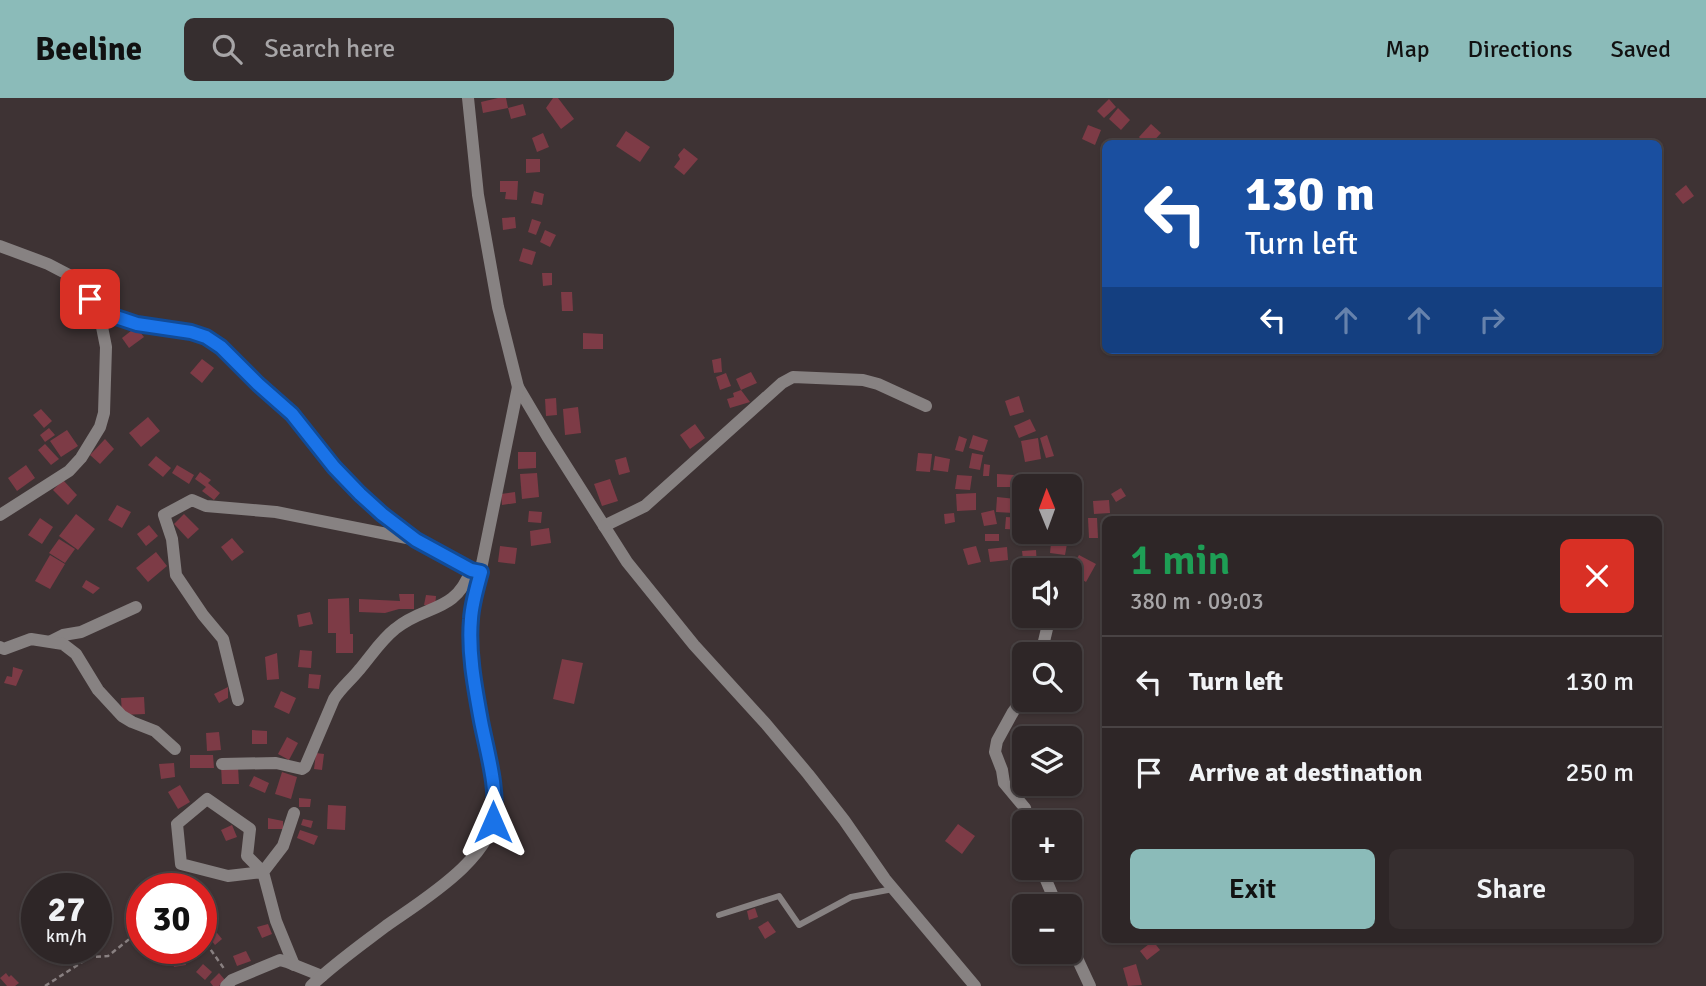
<!DOCTYPE html>
<html lang="en">
<head>
<meta charset="utf-8">
<style>
  :root { --surface:#2e2627; --page:#362e2f; --text:#f1f3f6; --muted:#a7a5a7; --line:#494344; --accent:#8bbbb9 }
  body { margin:0; font-family:Signika,sans-serif; background:var(--page); color:var(--text); height:100vh; display:flex; flex-direction:column; font-size:26px; white-space:nowrap }
  * { box-sizing:border-box; margin:0 }
  p { font-size:23px; color:var(--muted) }
  .icon { flex:none; width:38px; height:38px; fill:none; stroke:currentColor; stroke-width:2; stroke-linecap:round; stroke-linejoin:round }
  .map { position:relative; flex:1; overflow:hidden }
  .side { position:absolute; left:1102px; top:418px; width:560px; height:427px; display:flex; flex-direction:column; background:var(--surface); border-radius:10px; box-shadow:0 2px 5px #0004,0 0 0 2px var(--line) }
  .side>* { flex:none }
  .hud { position:absolute; left:1102px; top:42px; width:560px; height:214px; border-radius:10px; box-shadow:0 2px 5px #0004,0 0 0 2px var(--line); background:#1a4fa0; color:#fff; overflow:hidden }
  .needle { width:46px; rotate:359deg }
  .fabs { position:absolute; left:1012px; top:376px; display:grid; gap:14px }
  .fabs a { display:grid; place-items:center; width:70px; height:70px; border-radius:10px; background:var(--surface); box-shadow:0 2px 5px #0004,0 0 0 2px var(--line); font-size:35px }
  .speed { position:absolute; left:21px; top:775px; display:flex; gap:14px; font-size:35px; font-weight:700; text-align:center }
  .speed>* { display:grid; place-content:center; width:91px; height:91px; border-radius:50%; background:var(--surface); box-shadow:0 2px 5px #0004,0 0 0 2px var(--line); line-height:1 }
  .speed small { font-size:18px; font-weight:400 }
  .speed .limit { border:10px solid #d22; background:#fff; color:#111 }
  .pin { position:absolute; display:grid; place-items:center; width:60px; height:60px; color:#fff; margin:-30px; border-radius:14px; box-shadow:0 4px 10px #0006 }
  .me { position:absolute; width:77px; margin:-38px; rotate:0deg; stroke-linejoin:round; filter:drop-shadow(0 0 5px #0008) }
  .turn { display:flex; align-items:center; gap:24px; height:147px; padding:0 28px; font-size:32px }
  .turn .icon { width:91px; height:91px; stroke-width:2.5 }
  .turn b { display:block; font-size:49px; line-height:60px }
  .lanes { display:flex; align-items:center; height:66px; padding:0 28px; background:#0003; justify-content:center; gap:35px; direction:ltr }
  .lanes .off { opacity:.35 }
  .round { display:grid; place-items:center; flex:none; width:74px; height:74px; border-radius:10px; background:var(--page) }
  .summary { display:flex; align-items:center; justify-content:space-between; height:119px; padding:0 28px }
  h1 { font-size:42px; font-weight:600; line-height:52px; color:#1e9e55 }
  .action { display:flex; gap:14px; margin-top:auto; padding:14px 28px }
  .action a { flex:1; height:80px; border-radius:10px; background:var(--accent); color:#111; font-size:28px; font-weight:600; line-height:80px; text-align:center }
  .action a+a { background:var(--page); color:var(--text) }
  ul { padding:0; list-style:none }
  li { display:flex; align-items:center; gap:21px; height:91px; padding:0 28px; border-top:2px solid var(--line) }
  li div { flex:1 }
  li b { display:block; font-size:26px }
  li em { font-style:normal }
  header { display:flex; align-items:center; gap:42px; box-sizing:border-box; height:98px; padding:0 35px; background:var(--accent); color:#111 }
  header strong { font-size:33px }
  nav { display:flex; gap:38px; margin-inline-start:auto; font-size:24px }
  .search { width:490px; height:63px; background:var(--page); display:flex; align-items:center; gap:18px; box-sizing:border-box; padding:0 24px; border-radius:10px; color:var(--muted); font-size:26px }
  .map>svg:first-child { display:block }
</style>
</head>
<body>
<header>
<strong>Beeline</strong>
<div class="search"><svg class="icon" aria-label="search" viewBox="0 0 24 24"><circle cx="10" cy="10" r="6"/><path d="M15 15l6 6"/></svg>Search here</div>
<nav><a>Map</a><a>Directions</a><a>Saved</a></nav>
</header>
<div class="map">
<svg width="1706" height="888" viewBox="0 0 1706 888">
  <rect width="100%" height="100%" fill="#3e3334"/>
  <g fill="#7d3b46">
    <path d="M 498,0 L 506,0 L 508,10 L 483,15 L 481,4 Z"/>
    <path d="M 553,0 L 558,0 L 574,21 L 561,31 L 546,10 Z"/>
    <path d="M 1109,1 L 1116,9 L 1104,20 L 1097,13 Z"/>
    <path d="M 523,6 L 526,17 L 511,21 L 508,10 Z"/>
    <path d="M 1118,10 L 1130,22 L 1121,32 L 1109,21 Z"/>
    <path d="M 1151,26 L 1161,35 L 1151,46 L 1145,46 L 1139,39 Z"/>
    <path d="M 1088,27 L 1101,32 L 1095,47 L 1082,41 Z"/>
    <path d="M 626,33 L 650,49 L 640,64 L 616,48 Z"/>
    <path d="M 543,35 L 549,49 L 537,54 L 532,40 Z"/>
    <path d="M 684,50 L 698,61 L 684,77 L 674,69 L 680,61 L 678,57 Z"/>
    <path d="M 526,61 L 540,61 L 540,74 L 526,75 Z"/>
    <path d="M 500,83 L 518,83 L 517,102 L 505,101 L 506,94 L 500,94 Z"/>
    <path d="M 1686,87 L 1694,98 L 1683,106 L 1675,96 Z"/>
    <path d="M 534,93 L 544,96 L 542,107 L 531,105 Z"/>
    <path d="M 515,119 L 516,130 L 503,132 L 502,120 Z"/>
    <path d="M 532,121 L 541,124 L 536,137 L 528,134 Z"/>
    <path d="M 545,132 L 556,137 L 550,149 L 540,144 Z"/>
    <path d="M 523,150 L 536,154 L 532,167 L 519,163 Z"/>
    <path d="M 542,175 L 552,175 L 552,187 L 543,188 Z"/>
    <path d="M 561,194 L 572,194 L 573,213 L 562,213 Z"/>
    <path d="M 136,229 L 144,239 L 129,250 L 122,240 Z"/>
    <path d="M 583,235 L 603,236 L 603,251 L 583,251 Z"/>
    <path d="M 721,260 L 722,274 L 714,275 L 712,262 Z"/>
    <path d="M 202,261 L 214,270 L 202,285 L 190,275 Z"/>
    <path d="M 751,274 L 757,285 L 741,292 L 736,281 Z"/>
    <path d="M 726,275 L 731,288 L 720,292 L 716,279 Z"/>
    <path d="M 741,292 L 750,304 L 730,310 L 727,301 L 734,299 L 733,295 Z"/>
    <path d="M 1019,298 L 1024,314 L 1010,318 L 1005,303 Z"/>
    <path d="M 556,300 L 557,317 L 546,318 L 545,301 Z"/>
    <path d="M 578,309 L 581,335 L 565,337 L 563,311 Z"/>
    <path d="M 41,311 L 52,323 L 44,330 L 33,317 Z"/>
    <path d="M 148,319 L 160,333 L 141,349 L 129,335 Z"/>
    <path d="M 1030,321 L 1036,333 L 1019,340 L 1014,328 Z"/>
    <path d="M 695,326 L 705,340 L 690,351 L 680,337 Z"/>
    <path d="M 49,330 L 55,337 L 45,344 L 40,337 Z"/>
    <path d="M 67,332 L 78,348 L 61,359 L 50,343 Z"/>
    <path d="M 973,337 L 988,342 L 984,354 L 969,350 Z"/>
    <path d="M 1047,337 L 1054,358 L 1046,360 L 1040,340 Z"/>
    <path d="M 959,338 L 967,341 L 963,354 L 955,352 Z"/>
    <path d="M 1038,340 L 1041,361 L 1025,364 L 1021,343 Z"/>
    <path d="M 105,341 L 114,351 L 100,366 L 90,357 Z"/>
    <path d="M 45,346 L 59,361 L 51,367 L 38,352 Z"/>
    <path d="M 518,354 L 536,354 L 536,370 L 518,371 Z"/>
    <path d="M 918,355 L 932,356 L 930,374 L 916,373 Z"/>
    <path d="M 972,355 L 983,357 L 980,372 L 969,370 Z"/>
    <path d="M 156,358 L 171,370 L 163,379 L 148,367 Z"/>
    <path d="M 935,358 L 950,361 L 948,374 L 933,372 Z"/>
    <path d="M 626,359 L 630,374 L 619,377 L 615,362 Z"/>
    <path d="M 984,366 L 990,367 L 989,378 L 983,378 Z"/>
    <path d="M 26,367 L 35,380 L 17,393 L 8,380 Z"/>
    <path d="M 177,367 L 194,377 L 189,386 L 172,375 Z"/>
    <path d="M 200,374 L 211,382 L 208,385 L 220,395 L 214,402 L 202,393 L 206,389 L 195,381 Z"/>
    <path d="M 537,375 L 539,399 L 522,401 L 520,376 Z"/>
    <path d="M 997,376 L 1014,377 L 1014,389 L 997,389 Z"/>
    <path d="M 957,377 L 972,378 L 970,392 L 955,391 Z"/>
    <path d="M 610,381 L 618,403 L 602,408 L 594,386 Z"/>
    <path d="M 63,382 L 77,397 L 68,407 L 53,392 Z"/>
    <path d="M 1121,390 L 1126,398 L 1116,404 L 1111,396 Z"/>
    <path d="M 515,394 L 516,405 L 502,407 L 501,396 Z"/>
    <path d="M 976,395 L 976,412 L 957,413 L 956,396 Z"/>
    <path d="M 997,399 L 1016,401 L 1014,415 L 996,414 Z"/>
    <path d="M 1109,402 L 1110,415 L 1094,416 L 1093,403 Z"/>
    <path d="M 117,407 L 131,414 L 122,430 L 108,422 Z"/>
    <path d="M 994,412 L 997,426 L 984,428 L 981,415 Z"/>
    <path d="M 529,413 L 542,414 L 541,425 L 528,424 Z"/>
    <path d="M 954,415 L 955,424 L 945,426 L 944,416 Z"/>
    <path d="M 76,416 L 95,431 L 78,452 L 59,438 Z"/>
    <path d="M 184,416 L 199,431 L 188,441 L 174,426 Z"/>
    <path d="M 1006,419 L 1021,420 L 1020,432 L 1005,431 Z"/>
    <path d="M 40,420 L 53,429 L 42,446 L 28,437 Z"/>
    <path d="M 1088,420 L 1097,420 L 1098,440 L 1089,440 Z"/>
    <path d="M 149,427 L 158,438 L 146,448 L 137,436 Z"/>
    <path d="M 549,430 L 551,445 L 531,448 L 530,433 Z"/>
    <rect x="985" y="436" width="14" height="7"/>
    <path d="M 232,440 L 244,454 L 232,463 L 221,449 Z"/>
    <path d="M 59,441 L 75,451 L 65,465 L 49,455 Z"/>
    <path d="M 1051,445 L 1067,446 L 1065,457 L 1050,455 Z"/>
    <path d="M 500,448 L 517,450 L 515,466 L 498,464 Z"/>
    <path d="M 976,448 L 981,464 L 968,467 L 963,451 Z"/>
    <path d="M 1007,449 L 1008,462 L 990,464 L 988,451 Z"/>
    <path d="M 1036,452 L 1037,468 L 1024,470 L 1022,453 Z"/>
    <path d="M 156,454 L 167,468 L 148,484 L 136,470 Z"/>
    <path d="M 50,457 L 65,466 L 50,491 L 35,483 Z"/>
    <path d="M 1079,457 L 1096,466 L 1086,484 L 1069,474 Z"/>
    <path d="M 86,482 L 100,490 L 93,496 L 82,489 Z"/>
    <path d="M 399,496 L 414,496 L 414,511 L 399,511 L 385,515 L 359,514 L 359,501 L 400,503 Z"/>
    <path d="M 426,497 L 436,498 L 435,509 L 424,507 Z"/>
    <path d="M 349,500 L 350,536 L 353,536 L 353,555 L 336,555 L 336,535 L 328,535 L 328,501 Z"/>
    <path d="M 310,514 L 313,526 L 299,529 L 297,517 Z"/>
    <path d="M 300,552 L 312,553 L 311,570 L 298,569 Z"/>
    <path d="M 277,555 L 279,581 L 267,582 L 265,559 Z"/>
    <path d="M 562,561 L 583,565 L 574,606 L 553,601 Z"/>
    <path d="M 13,569 L 23,572 L 16,588 L 4,585 L 7,578 L 12,579 Z"/>
    <path d="M 309,576 L 321,577 L 319,591 L 308,590 Z"/>
    <path d="M 228,589 L 228,600 L 219,605 L 214,596 Z"/>
    <path d="M 281,593 L 296,600 L 289,616 L 274,609 Z"/>
    <path d="M 144,599 L 145,616 L 122,617 L 121,600 Z"/>
    <path d="M 252,632 L 267,633 L 267,646 L 252,646 Z"/>
    <path d="M 219,634 L 221,652 L 207,653 L 206,635 Z"/>
    <path d="M 287,639 L 298,645 L 289,662 L 278,656 Z"/>
    <path d="M 316,655 L 324,656 L 322,672 L 314,671 Z"/>
    <path d="M 190,657 L 213,657 L 214,670 L 190,670 Z"/>
    <path d="M 174,665 L 175,679 L 161,681 L 159,666 Z"/>
    <path d="M 221,669 L 238,669 L 239,686 L 222,686 Z"/>
    <path d="M 282,674 L 297,679 L 291,701 L 275,696 Z"/>
    <path d="M 254,678 L 269,685 L 265,695 L 249,688 Z"/>
    <path d="M 180,687 L 190,704 L 178,711 L 168,694 Z"/>
    <path d="M 299,700 L 311,701 L 310,709 L 299,709 Z"/>
    <path d="M 328,707 L 346,708 L 345,732 L 327,731 Z"/>
    <path d="M 268,720 L 283,723 L 283,731 L 268,731 Z"/>
    <path d="M 303,721 L 313,723 L 311,730 L 301,727 Z"/>
    <path d="M 958,726 L 975,738 L 962,756 L 945,743 Z"/>
    <path d="M 232,727 L 237,739 L 226,743 L 221,732 Z"/>
    <path d="M 300,732 L 318,738 L 314,747 L 297,740 Z"/>
    <path d="M 193,780 L 193,791 L 179,791 L 178,781 Z"/>
    <path d="M 755,810 L 758,819 L 749,822 L 747,813 Z"/>
    <path d="M 768,823 L 776,834 L 765,841 L 758,829 Z"/>
    <path d="M 268,826 L 272,836 L 262,840 L 257,829 Z"/>
    <path d="M 213,830 L 222,841 L 215,847 L 206,836 Z"/>
    <path d="M 1153,843 L 1160,852 L 1147,862 L 1140,853 Z"/>
    <path d="M 64,850 L 80,850 L 83,856 L 72,863 Z"/>
    <path d="M 170,850 L 183,850 L 186,867 L 174,869 Z"/>
    <path d="M 246,853 L 251,863 L 237,868 L 233,858 Z"/>
    <path d="M 203,866 L 212,874 L 205,882 L 196,874 Z"/>
    <path d="M 1136,866 L 1142,887 L 1128,888 L 1123,870 Z"/>
    <path d="M 6,875 L 9,879 L 11,877 L 19,885 L 15,888 L 7,888 L 0,880 Z"/>
    <path d="M 219,875 L 225,882 L 219,888 L 213,888 L 210,884 Z"/>
  </g>
  <g fill="none" stroke-linecap="round" stroke-linejoin="round">
    <g stroke="#898081" stroke-width="2.5" stroke-dasharray="5 3.5" stroke-linecap="butt">
      <path d="M 201,838 L 225,872"/>
      <path d="M 45,888 L 90,859 L 108,858 L 137,835 L 142,834"/>
    </g>
    <path stroke="#878282" stroke-width="6" d="M 719,817 L 779,798 L 799,827 L 851,799 L 893,791"/>
    <g stroke="#878282" stroke-width="12">
      <path d="M 468,0 L 478,97 L 498,209 L 518,289 L 547,338 L 627,464 L 694,547 L 766,626 L 808,676 L 844,722 L 885,781 L 975,888"/>
      <path d="M 0,148 L 48,166 L 71,178 L 81,187 L 90,201 L 105,215 L 137,226 L 191,234 L 206,239 L 221,249 L 258,286 L 292,316 L 334,369 L 360,396 L 382,416 L 416,442 L 471,472 L 481,474"/>
      <path d="M 0,417 L 69,373 L 81,360 L 100,329 L 104,315 L 106,249 L 102,229 L 91,203"/>
      <path d="M 604,428 L 645,408 L 782,285 L 793,279 L 863,282 L 878,286 L 926,308"/>
      <path d="M 51,543 L 63,537 L 81,534 L 136,509"/>
      <path d="M 0,549 L 4,551 L 31,541 L 63,546 L 76,556 L 98,592 L 122,618 L 132,624 L 155,633 L 175,651"/>
      <path d="M 1041,556 L 1050,518"/>
      <path d="M 1024,599 L 1013,614 L 997,643 L 995,654 L 1002,672 L 1004,685 L 1025,710 L 1029,724"/>
      <path d="M 238,602 L 223,541 L 203,517 L 176,477 L 172,441 L 164,417 L 192,402 L 206,408 L 276,414 L 412,441"/>
      <path d="M 222,666 L 276,665 L 302,671 L 305,669 L 334,601 C 341,590 350,583 359,572 C 371,558 381,542 395,531 C 425,506 455,516 471,472"/>
      <path d="M 1041,770 L 1057,808"/>
      <path d="M 1069,843 L 1090,888"/>
      <path d="M 294,867 L 276,823 L 263,774 L 247,758 L 250,731 L 207,701 L 177,726 L 181,766 L 228,778 L 263,774 L 283,748 L 294,715"/>
      <path d="M 226,888 L 232,882 L 280,862 L 287,864 L 322,878"/>
      <path d="M 311,888 C 334,866 361,847 386,828 C 421,803 496,759 495,710 C 494,682 487,654 482,626 C 475,591 470,555 471,520 L 518,289"/>
    </g>
  </g>
  <g fill="none" stroke-linecap="round" stroke-linejoin="round">
    <defs>
      <path id="route" d="M 90,201 L 105,215 L 119,220 L 137,226 L 191,234 L 206,239 L 221,249 L 258,286 L 292,316 L 334,369 L 360,396 L 382,416 L 416,442 L 471,472 L 481,474 C 477,489 472,505 471,521 C 468,554 475,590 481,623 C 487,654 499,693 493,724"/>
    </defs>
    <use href="#route" stroke="#114b97" stroke-width="18"/>
    <use href="#route" stroke="#1a73e8" stroke-width="12"/>
  </g>
</svg>
<div class="fabs">
<a><svg class="needle" viewBox="-14 -14 28 28"><path d="M0-13l5 13h-10z" fill="#e53935"/><path d="M0 13l5-13h-10z" fill="#a7a5a7"/></svg></a>
<a><svg class="icon" aria-label="sound" viewBox="0 0 24 24"><path d="M4 9h4l5-4v14l-5-4H4zM17 9q2 3 0 6"/></svg></a>
<a><svg class="icon" aria-label="search" viewBox="0 0 24 24"><circle cx="10" cy="10" r="6"/><path d="M15 15l6 6"/></svg></a>
<a><svg class="icon" aria-label="layers" viewBox="0 0 24 24"><path d="M12 4l9 5-9 5-9-5zM3 14l9 5 9-5"/></svg></a>
<a>+</a>
<a>−</a>
</div>
<div class="speed"><div>27<small>km/h</small></div><div class="limit">30</div></div>
<div class="pin" style="left:90px;top:201px;background:#d93025"><svg class="icon" aria-label="arrive" viewBox="0 0 24 24"><path d="M6 21V4h12l-3 4 3 4H6"/></svg></div>
<svg class="me" style="left:493px;top:724px" viewBox="-20 -20 40 40"><path d="M0-17L14 15 0 8-14 15z" fill="#1a73e8" stroke="#fff" stroke-width="4"/></svg>
<div class="hud">
<div class="turn"><svg class="icon" aria-label="left" viewBox="0 0 24 24"><path d="M17 20v-9H6M10 6l-5 5 5 5"/></svg><div><b>130 m</b>Turn left</div></div>
<div class="lanes"><svg class="icon" aria-label="left" viewBox="0 0 24 24"><path d="M17 20v-9H6M10 6l-5 5 5 5"/></svg><svg class="icon off" aria-label="ahead" viewBox="0 0 24 24"><path d="M12 20V5M6 11l6-6 6 6"/></svg><svg class="icon off" aria-label="ahead" viewBox="0 0 24 24"><path d="M12 20V5M6 11l6-6 6 6"/></svg><svg class="icon off" aria-label="right" viewBox="0 0 24 24"><path d="M7 20v-9h11M14 6l5 5-5 5"/></svg></div>
</div>
<section class="side">
<div class="summary"><div><h1>1 min</h1><p>380 m · 09:03</p></div><a class="round" style="background:#d93025;color:#fff"><svg class="icon" aria-label="close" viewBox="0 0 24 24"><path d="M6 6l12 12M18 6L6 18"/></svg></a></div>
<ul>
<li><svg class="icon" aria-label="left" viewBox="0 0 24 24"><path d="M17 20v-9H6M10 6l-5 5 5 5"/></svg><div><b>Turn left</b></div><em>130 m</em></li>
<li><svg class="icon" aria-label="arrive" viewBox="0 0 24 24"><path d="M6 21V4h12l-3 4 3 4H6"/></svg><div><b>Arrive at destination</b></div><em>250 m</em></li>
</ul>
<div class="action"><a>Exit</a><a>Share</a></div>
</section>
</div>
</body>
</html>
